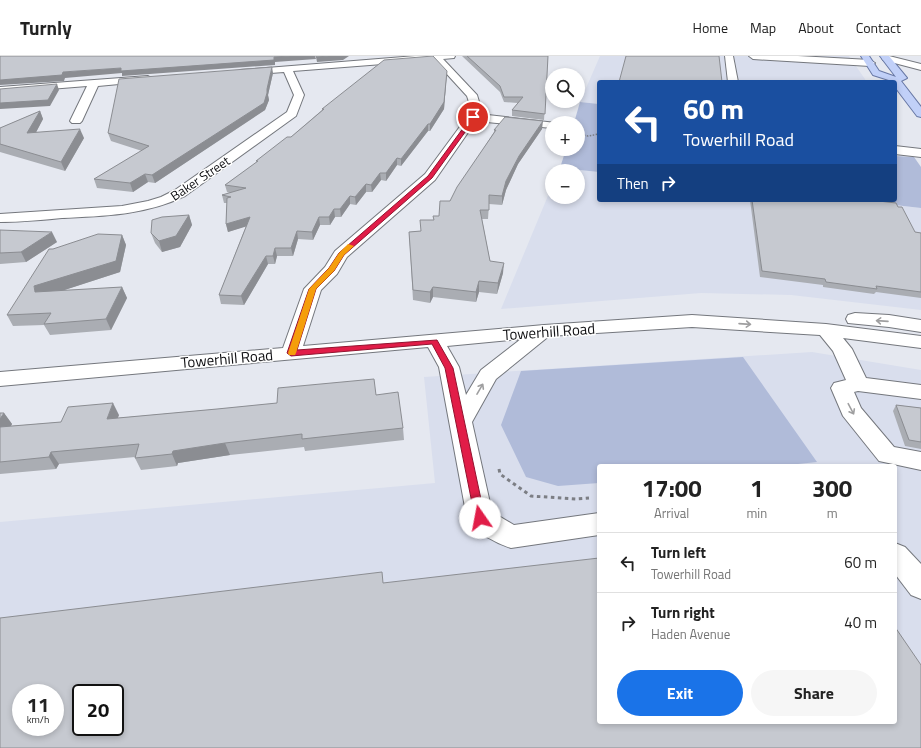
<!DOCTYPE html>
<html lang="en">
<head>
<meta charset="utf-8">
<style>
  :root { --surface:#fff; --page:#f6f6f6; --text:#222; --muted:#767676; --line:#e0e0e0; --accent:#1a73e8 }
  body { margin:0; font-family:"Titillium Web",sans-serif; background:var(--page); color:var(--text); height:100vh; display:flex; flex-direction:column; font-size:15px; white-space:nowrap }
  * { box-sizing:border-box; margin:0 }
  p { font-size:13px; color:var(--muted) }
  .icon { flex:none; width:22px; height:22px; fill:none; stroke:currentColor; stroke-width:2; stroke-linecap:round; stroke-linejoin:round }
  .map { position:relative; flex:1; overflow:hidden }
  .sheet { position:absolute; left:597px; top:408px; width:300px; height:260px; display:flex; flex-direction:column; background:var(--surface); border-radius:4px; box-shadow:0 2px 6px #0003 }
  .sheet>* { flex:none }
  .hud { position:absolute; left:597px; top:24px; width:300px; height:122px; border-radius:4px; box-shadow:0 2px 6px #0003; background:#1a4fa0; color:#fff; overflow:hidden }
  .tools { position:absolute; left:545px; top:12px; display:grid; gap:8px }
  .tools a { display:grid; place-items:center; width:40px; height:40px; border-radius:50%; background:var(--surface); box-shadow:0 2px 6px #0003; font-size:20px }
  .speed { position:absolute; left:12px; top:628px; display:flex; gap:8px; font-size:20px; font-weight:700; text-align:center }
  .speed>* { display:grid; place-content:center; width:52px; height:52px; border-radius:50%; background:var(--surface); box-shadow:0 2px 6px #0003; line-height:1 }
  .speed small { font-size:10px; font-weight:400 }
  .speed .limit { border:2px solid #111; border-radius:6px; background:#fff; color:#111 }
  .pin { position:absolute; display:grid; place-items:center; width:34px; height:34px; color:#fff; margin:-17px; border:2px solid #fff; border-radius:50%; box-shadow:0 1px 4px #0007 }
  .me { position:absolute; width:44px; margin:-22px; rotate:348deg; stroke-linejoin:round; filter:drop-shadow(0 0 3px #0008) }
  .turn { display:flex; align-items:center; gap:14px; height:84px; padding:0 20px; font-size:18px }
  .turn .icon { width:52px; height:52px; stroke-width:2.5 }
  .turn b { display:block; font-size:28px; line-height:34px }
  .then { display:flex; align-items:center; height:38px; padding:0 20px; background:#0003; gap:8px; font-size:15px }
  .eta { display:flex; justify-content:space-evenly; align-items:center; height:68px; text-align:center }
  .eta b { font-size:24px; font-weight:700; line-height:28px }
  .cta { display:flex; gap:8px; margin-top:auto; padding:8px 20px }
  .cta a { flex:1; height:46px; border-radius:24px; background:var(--accent); color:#fff; font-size:16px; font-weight:700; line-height:46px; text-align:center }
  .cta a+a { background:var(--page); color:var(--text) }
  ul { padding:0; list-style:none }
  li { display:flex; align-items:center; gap:12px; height:60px; padding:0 20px; border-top:1px solid var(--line) }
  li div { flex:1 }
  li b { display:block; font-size:15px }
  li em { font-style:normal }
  header { display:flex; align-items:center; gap:24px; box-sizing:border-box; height:56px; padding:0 20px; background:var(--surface); border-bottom:1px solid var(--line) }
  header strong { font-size:19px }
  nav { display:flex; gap:22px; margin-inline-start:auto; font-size:14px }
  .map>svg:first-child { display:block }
</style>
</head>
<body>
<header>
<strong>Turnly</strong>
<nav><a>Home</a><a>Map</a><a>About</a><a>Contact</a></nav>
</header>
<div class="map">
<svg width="921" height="692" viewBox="0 0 921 692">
  <rect width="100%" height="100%" fill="#e5e8f0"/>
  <g fill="#d9deed" fill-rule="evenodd">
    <path d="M 600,0 L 849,0 L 867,26 L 599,26 L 599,48 L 580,46 Z"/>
    <path d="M 560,112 L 599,116 L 599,144 L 851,144 L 921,152 L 921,254 L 791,239 L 701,237 L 501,253 L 552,130 L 552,141 L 578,141 L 578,115 L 558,115 Z"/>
    <path d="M 812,296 L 921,314 L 921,692 L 0,692 L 0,466 L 435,427 L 424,321 ZM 599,410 L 895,410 L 895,666 L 599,666 ZM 21,637 L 55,637 L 55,671 L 21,671 ZM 81,637 L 115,637 L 115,671 L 81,671 Z"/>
  </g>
  <g fill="#b0bbd9">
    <path d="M 580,46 L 599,48 L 599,116 L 560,112 L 566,93 L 578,93 L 578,67 L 574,67 Z"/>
    <path d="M 895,100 L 914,101 L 921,111 L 921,152 L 851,144 L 895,144 Z"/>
    <path d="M 743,301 L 817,406 L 779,410 L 599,410 L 599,427 L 558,430 L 526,421 L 501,369 L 521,315 Z"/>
  </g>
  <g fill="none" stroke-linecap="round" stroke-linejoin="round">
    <defs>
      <g id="minor">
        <path d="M 416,0 L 455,0 L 454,2 L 443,3 L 477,39 L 480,49 L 479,58 L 556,67 L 552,67 L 552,72 L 476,65 L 435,124 L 347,201 L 337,218 L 321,234 L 303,290 L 544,269 L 692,259 L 826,268 L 921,280 L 921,292 L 843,282 L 852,293 L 866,322 L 921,329 L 921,343 L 858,335 L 854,336 L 861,352 L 894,391 L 921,396 L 921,414 L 879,405 L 843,360 L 831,332 L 834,327 L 846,324 L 833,295 L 820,279 L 692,271 L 549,280 L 496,323 L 472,366 L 492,456 L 514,469 L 599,457 L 599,479 L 511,492 C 496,487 474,476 467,462 L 439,311 L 428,291 L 0,330 L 0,316 L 283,292 L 304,233 L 325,211 L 335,195 L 425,118 L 467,61 L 470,49 L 467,40 L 434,4 L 293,15 L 304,39 L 296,60 L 185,140 C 145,159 105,160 62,162 C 41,164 21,166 0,166 L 0,158 L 122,150 L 148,145 L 161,141 L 175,134 L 287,56 L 294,39 L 284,16 L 243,19 L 240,18 L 238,16 L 240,14 ZM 521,283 L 481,314 L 466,339 L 459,311 L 447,290 Z"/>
        <path d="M 725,0 L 733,0 L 738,26 L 728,26 Z"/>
        <path d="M 749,0 L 798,0 L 870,4 L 875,7 L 870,10 L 753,3 Z"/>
        <path d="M 883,0 L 889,0 L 921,8 L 921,14 L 883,4 L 882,2 Z"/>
        <path d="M 148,20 L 153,23 L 151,25 L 98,30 L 82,65 L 80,67 L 72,67 L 70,65 L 87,30 L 0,37 L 0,31 Z"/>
        <path d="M 895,90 L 921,93 L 921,101 L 895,98 Z"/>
        <path d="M 855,257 L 889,259 L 921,264 L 921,276 L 889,271 L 848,267 L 846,263 L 848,259 Z"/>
        <path d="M 895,487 L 905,491 L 921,508 L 921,543 L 911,539 L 895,518 Z"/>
      </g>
      <path id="major" d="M 861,0 L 869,0 L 879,15 L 896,21 L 880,0 L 889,0 L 907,22 L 901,25 L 921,51 L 921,61 L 917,60 L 895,31 L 895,26 L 873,19 Z"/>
    </defs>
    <use href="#minor" stroke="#74777d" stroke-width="2"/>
    <use href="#major" stroke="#6878a5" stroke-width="2"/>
    <path stroke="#7c7e84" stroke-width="1.5" stroke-dasharray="1.5 1.5" stroke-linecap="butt" d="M 578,78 L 588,80 L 599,78"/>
    <path stroke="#7c7e84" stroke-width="3" stroke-dasharray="3.5 3.5" stroke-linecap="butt" d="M 499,413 L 500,418 L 531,440 L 576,443 L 589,442"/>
    <use href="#minor" fill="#fff" fill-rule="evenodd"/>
    <use href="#major" fill="#c1d0f8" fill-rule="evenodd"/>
  </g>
  <g fill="#aaadb3">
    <path d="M 462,0 L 548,0 L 544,64 L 512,60 L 512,54 L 518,47 L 504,46 L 500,36 Z"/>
    <path d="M 447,15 L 444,53 L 430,75 L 428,75 L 401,110 L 397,109 L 386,125 L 381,124 L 372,136 L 366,136 L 356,149 L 350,148 L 341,161 L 335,161 L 330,169 L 320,169 L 313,184 L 298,183 L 293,200 L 277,200 L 275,208 L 268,208 L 244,249 L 221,248 L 219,239 L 246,170 L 228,176 L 226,168 L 227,147 L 224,147 L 222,139 L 230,137 L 227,136 L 225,129 L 257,106 L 256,105 L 291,81 L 322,54 L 322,53 Z"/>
    <path d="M 273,17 L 268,39 L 269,44 L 265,54 L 155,127 L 148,126 L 133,136 L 97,132 L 94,123 L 142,95 L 111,85 L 108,77 Z"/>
    <path d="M 40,55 L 43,63 L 36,76 L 84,82 L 65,115 L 0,96 L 0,72 Z"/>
    <path d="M 542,73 L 518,108 L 506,134 L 502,149 L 489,148 L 488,163 L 482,163 L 490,205 L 503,217 L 497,238 L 479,236 L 476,246 L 433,241 L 430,247 L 413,244 L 409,176 L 421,175 L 439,160 L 450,145 L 494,76 L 494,74 Z"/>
    <path d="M 750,144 L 870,144 L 898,151 L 915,176 L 921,177 L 921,242 L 876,236 L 874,238 L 823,231 L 823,229 L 760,221 Z"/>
    <path d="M 189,159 L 192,169 L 180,191 L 162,196 L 155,187 L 151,177 Z"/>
    <path d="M 0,174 L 57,186 L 26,206 L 0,208 Z"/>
    <path d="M 122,179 L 126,189 L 120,216 L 61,235 L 122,231 L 127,242 L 111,274 L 50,279 L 44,269 L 13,270 L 7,259 Z"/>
    <path d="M 376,339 L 403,372 L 404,384 L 305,395 L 304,391 L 230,399 L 178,407 L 177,410 L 141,414 L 135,402 L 135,401 L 59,408 L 56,413 L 0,418 L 0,357 L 4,357 L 12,368 L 11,370 L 61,366 L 119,359 L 117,362 Z"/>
    <path d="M 896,349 L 921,352 L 921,393 L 905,390 L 893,355 Z"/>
  </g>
  <g fill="#8b8d92">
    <path d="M 290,0 L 315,0 L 316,3 L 275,6 L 275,9 L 122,20 L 122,17 L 65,22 L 64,25 L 0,29 L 0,24 L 63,16 Z"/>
    <path d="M 329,0 L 349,0 L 343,4 L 317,6 L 316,1 Z"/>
    <path d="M 272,11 L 273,17 L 268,39 L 269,44 L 265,54 L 155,127 L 152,119 L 267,33 Z"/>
    <path d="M 447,15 L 444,53 L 430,75 L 430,68 Z"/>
    <path d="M 57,28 L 59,34 L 50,50 L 0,53 L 0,47 Z"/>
    <path d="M 40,55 L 43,63 L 31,86 L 27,77 Z"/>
    <path d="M 543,65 L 542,73 L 518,108 L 506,134 L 502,149 L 502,140 L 506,125 L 519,100 Z"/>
    <path d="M 428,68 L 428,75 L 401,110 L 401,103 Z"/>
    <path d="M 80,73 L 84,82 L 65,115 L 61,106 Z"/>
    <path d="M 397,102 L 397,109 L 386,125 L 386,117 Z"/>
    <path d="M 380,117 L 381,124 L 372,136 L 371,129 Z"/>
    <path d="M 145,118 L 148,126 L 133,136 L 130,127 Z"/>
    <path d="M 366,128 L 366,136 L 356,149 L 355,141 Z"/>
    <path d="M 350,140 L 350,148 L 341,161 L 340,153 Z"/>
    <path d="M 334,153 L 335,161 L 330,169 L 329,161 Z"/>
    <path d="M 189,159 L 192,169 L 180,191 L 162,196 L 159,185 Z"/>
    <path d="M 250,161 L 251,169 L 228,176 L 226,168 Z"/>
    <path d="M 319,161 L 320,169 L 313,184 L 312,176 Z"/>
    <path d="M 297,175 L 298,183 L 293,200 L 291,192 Z"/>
    <path d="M 52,176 L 57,186 L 26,206 L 21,196 Z"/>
    <path d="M 122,179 L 126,189 L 120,216 L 40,242 L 35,236 L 34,230 Z"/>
    <path d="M 275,192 L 277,200 L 275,208 L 273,200 Z"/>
    <path d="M 266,200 L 268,208 L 244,249 L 241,240 Z"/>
    <path d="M 504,207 L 503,217 L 497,238 L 498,227 Z"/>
    <path d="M 479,225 L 479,236 L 476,246 L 476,236 Z"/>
    <path d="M 122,231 L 127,242 L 111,274 L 106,263 Z"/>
    <path d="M 433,231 L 433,241 L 430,247 L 430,236 Z"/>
    <path d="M 113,347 L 119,359 L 113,375 L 107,363 Z"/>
    <path d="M 4,357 L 12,368 L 3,384 L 0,379 L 0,363 Z"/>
    <path d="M 225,387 L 230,399 L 178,407 L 177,410 L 172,398 L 173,395 Z"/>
    <path d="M 51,396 L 59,408 L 56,413 L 49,401 Z"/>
  </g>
  <g fill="#c6c9d0" stroke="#8b8d92" fill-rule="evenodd">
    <path d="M 0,0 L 290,0 L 274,1 L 274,4 L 121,15 L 121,12 L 63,16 L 62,19 L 0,24 Z"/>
    <path d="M 316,0 L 329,0 L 316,1 Z"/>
    <path d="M 433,0 L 447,15 L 444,46 L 430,68 L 428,68 L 401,103 L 397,102 L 386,117 L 380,117 L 371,129 L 366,128 L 355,141 L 350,140 L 340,153 L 334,153 L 329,161 L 319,161 L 312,176 L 297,175 L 291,192 L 275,192 L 273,200 L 266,200 L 241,240 L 219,239 L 250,161 L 226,168 L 227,142 L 231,141 L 222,139 L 246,132 L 225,129 L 258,105 L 256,105 L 287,81 L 291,81 L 324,53 L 322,53 L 384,4 Z"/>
    <path d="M 467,0 L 548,0 L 545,58 L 512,54 L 523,41 L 504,41 L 500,30 Z"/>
    <path d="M 626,0 L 719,0 L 722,26 L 619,26 Z"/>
    <path d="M 272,11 L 267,33 L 267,37 L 264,47 L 152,119 L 145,118 L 130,127 L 94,123 L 149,90 L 108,77 L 119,23 Z"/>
    <path d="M 57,28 L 48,44 L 0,47 L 0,33 Z"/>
    <path d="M 40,55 L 27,77 L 80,73 L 61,106 L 0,88 L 0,72 Z"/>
    <path d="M 505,61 L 543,65 L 519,100 L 506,125 L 502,140 L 489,139 L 489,154 L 480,154 L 490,205 L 504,207 L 498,227 L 479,225 L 476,236 L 433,231 L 430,236 L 413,234 L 409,176 L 421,175 L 420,164 L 434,164 L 433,160 L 439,160 L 440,145 L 450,145 L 457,131 L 496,74 L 494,74 Z"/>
    <path d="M 752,144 L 870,144 L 896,147 L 898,151 L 902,151 L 915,176 L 921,177 L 921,236 L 876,230 L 877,233 L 826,226 L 825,223 L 762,215 Z"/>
    <path d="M 189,159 L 176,180 L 159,185 L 151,177 L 152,164 L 162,161 Z"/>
    <path d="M 0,174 L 52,176 L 21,196 L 0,197 Z"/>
    <path d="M 98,178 L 122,179 L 116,205 L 34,230 L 35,236 L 122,231 L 106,263 L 44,268 L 51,257 L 7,259 L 49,193 L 53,193 Z"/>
    <path d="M 374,323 L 376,339 L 398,336 L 403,372 L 302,383 L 302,378 L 225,387 L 173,395 L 172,398 L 135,402 L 139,388 L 51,396 L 49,401 L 0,406 L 0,371 L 61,366 L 68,351 L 113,347 L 107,363 L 217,353 L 277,347 L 278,332 Z"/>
    <path d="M 896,349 L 921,352 L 921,386 L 909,384 Z"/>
    <path d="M 0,357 L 4,357 L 0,363 Z"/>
    <path d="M 599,502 L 599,666 L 895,666 L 895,571 L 921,609 L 921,692 L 0,692 L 0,562 L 382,516 L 383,527 ZM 21,637 L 55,637 L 55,671 L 21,671 ZM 81,637 L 115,637 L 115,671 L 81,671 Z"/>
  </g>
  <defs><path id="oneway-shaft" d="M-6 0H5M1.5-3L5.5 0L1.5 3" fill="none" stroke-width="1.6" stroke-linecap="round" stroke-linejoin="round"/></defs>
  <g stroke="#9f9fa0">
    <use href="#oneway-shaft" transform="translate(882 265) rotate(-176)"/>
    <use href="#oneway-shaft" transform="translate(745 268) rotate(4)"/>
    <use href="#oneway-shaft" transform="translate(480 333) rotate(-60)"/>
    <use href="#oneway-shaft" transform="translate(851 353) rotate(62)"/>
  </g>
  <path fill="#e11d48" stroke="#92132f" d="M 472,60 L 476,61 L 432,122 L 344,199 L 334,215 L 316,233 L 297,294 L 437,284 L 453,312 L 485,462 L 484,465 L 480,466 L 476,465 L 475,462 L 445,312 L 432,288 L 291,300 L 287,297 L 309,233 L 329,212 L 339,197 L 428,120 Z"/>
  <path fill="#f59e0b" d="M 348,188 L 354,190 L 344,199 L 334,215 L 316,233 L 296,297 L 295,299 L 289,299 L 288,297 L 309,233 L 329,212 L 339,197 Z"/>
  <g text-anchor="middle" stroke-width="3" stroke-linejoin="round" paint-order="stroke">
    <g font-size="13" fill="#0f0f12" stroke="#fff">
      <text transform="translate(200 122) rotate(-34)" y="5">Baker Street</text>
    </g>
    <g font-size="15" fill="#0f0f12" stroke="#fff">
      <text transform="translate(549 276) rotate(-4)" y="5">Towerhill Road</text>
      <text transform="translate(227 303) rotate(-5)" y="5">Towerhill Road</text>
    </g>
  </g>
</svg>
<div class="tools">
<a><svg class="icon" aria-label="search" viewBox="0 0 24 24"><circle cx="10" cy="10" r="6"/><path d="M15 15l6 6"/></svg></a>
<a>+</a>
<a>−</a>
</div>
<div class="speed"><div>11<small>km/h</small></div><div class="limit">20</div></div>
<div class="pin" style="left:473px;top:61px;background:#d93025"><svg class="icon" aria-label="arrive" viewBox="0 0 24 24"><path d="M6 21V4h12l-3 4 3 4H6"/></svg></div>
<svg class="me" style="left:480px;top:462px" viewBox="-20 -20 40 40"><circle r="19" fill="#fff"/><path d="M0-13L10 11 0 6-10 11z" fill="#e11d48"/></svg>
<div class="hud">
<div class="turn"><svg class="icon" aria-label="left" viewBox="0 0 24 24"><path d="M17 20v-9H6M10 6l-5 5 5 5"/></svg><div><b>60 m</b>Towerhill Road</div></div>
<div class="then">Then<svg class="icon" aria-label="right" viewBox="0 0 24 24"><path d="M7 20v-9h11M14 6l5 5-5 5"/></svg></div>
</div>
<section class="sheet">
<div class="eta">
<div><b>17:00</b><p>Arrival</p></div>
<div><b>1</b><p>min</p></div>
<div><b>300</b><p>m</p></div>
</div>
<ul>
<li><svg class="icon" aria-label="left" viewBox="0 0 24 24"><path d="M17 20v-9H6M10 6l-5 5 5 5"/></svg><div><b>Turn left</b><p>Towerhill Road</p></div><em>60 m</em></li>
<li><svg class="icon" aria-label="right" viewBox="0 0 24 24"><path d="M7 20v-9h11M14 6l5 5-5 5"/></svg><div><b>Turn right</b><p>Haden Avenue</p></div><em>40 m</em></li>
</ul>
<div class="cta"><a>Exit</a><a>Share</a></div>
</section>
</div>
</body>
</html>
